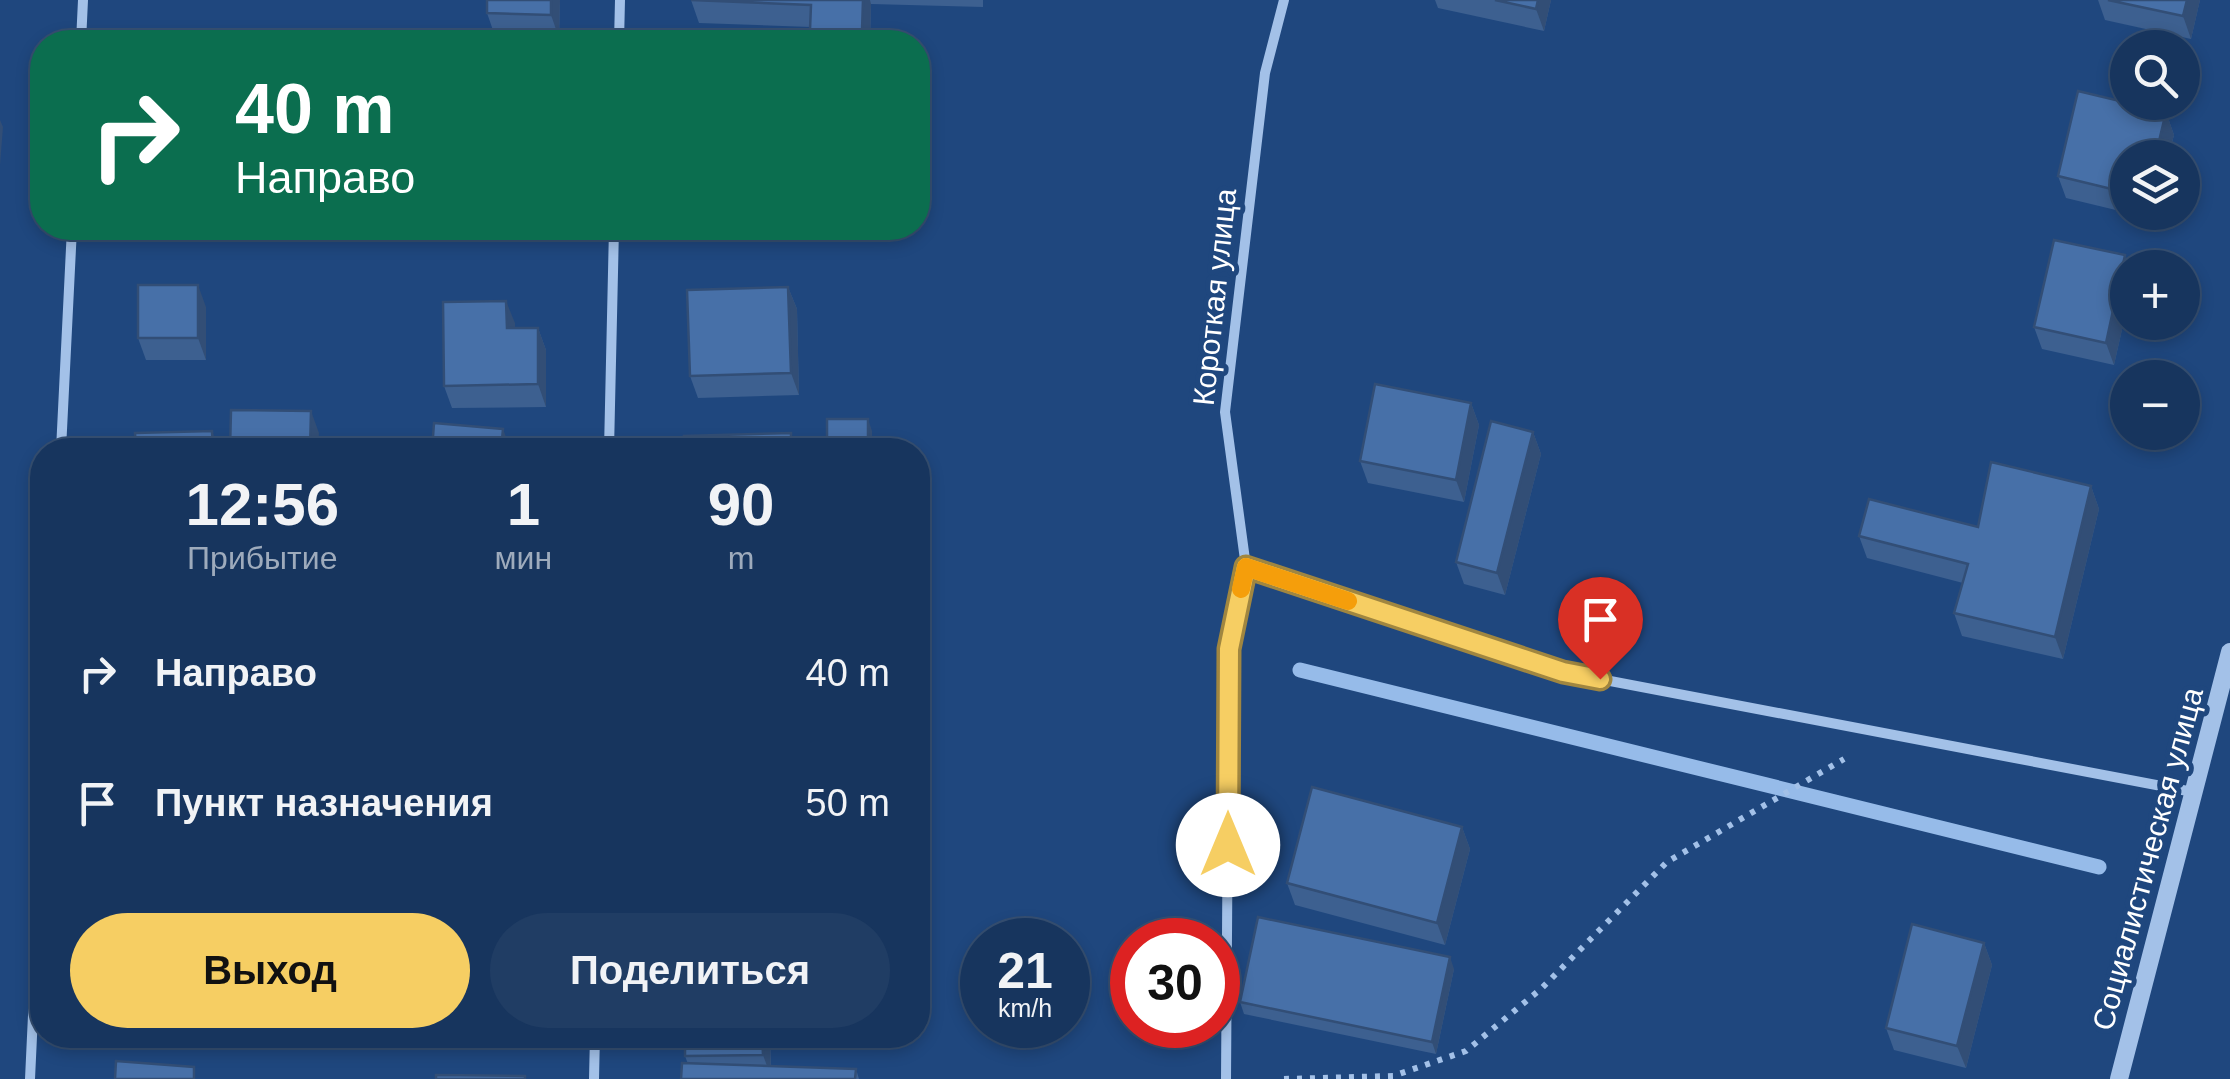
<!DOCTYPE html>
<html lang="ru">
<head>
<meta charset="utf-8">
<style>
  :root { --surface:#17355e; --page:#203d64; --text:#f1f3f6; --muted:#9eabbc; --line:#365073; --accent:#f6ce63 }
  body { margin:0; font-family:Helvetica,sans-serif; background:var(--page); color:var(--text); height:100vh; display:flex; flex-direction:column; font-size:38px; white-space:nowrap }
  * { box-sizing:border-box; margin:0 }
  p { font-size:32px; color:var(--muted) }
  .icon { flex:none; width:55px; height:55px; fill:none; stroke:currentColor; stroke-width:2; stroke-linecap:round; stroke-linejoin:round }
  .map { position:relative; flex:1; overflow:hidden }
  .sheet { position:absolute; left:30px; top:438px; width:900px; height:610px; display:flex; flex-direction:column; background:var(--surface); border-radius:40px; box-shadow:0 5px 15px #0003,0 0 0 2px var(--line) }
  .sheet>* { flex:none }
  .guide { position:absolute; left:30px; top:30px; width:900px; height:210px; border-radius:40px; box-shadow:0 5px 15px #0003,0 0 0 2px var(--line); background:#0b6e4f; color:#fff; overflow:hidden }
  .buttons { position:absolute; left:2110px; top:30px; display:grid; gap:20px }
  .buttons a { display:grid; place-items:center; width:90px; height:90px; border-radius:50%; background:var(--surface); box-shadow:0 5px 15px #0003,0 0 0 2px var(--line); font-size:50px }
  .speed { position:absolute; left:960px; top:918px; display:flex; gap:20px; font-size:50px; font-weight:700; text-align:center }
  .speed>* { display:grid; place-content:center; width:130px; height:130px; border-radius:50%; background:var(--surface); box-shadow:0 5px 15px #0003,0 0 0 2px var(--line); line-height:1 }
  .speed small { font-size:25px; font-weight:400 }
  .speed .limit { border:15px solid #d22; background:#fff; color:#111 }
  .pin { position:absolute; display:grid; place-items:center; width:85px; height:85px; color:#fff; margin:-102px -42px; border-radius:50% 50% 50% 0; rotate:-45deg; box-shadow:0 0 10px #0007 }
  .pin .icon { rotate:45deg }
  .me { position:absolute; width:110px; margin:-55px; rotate:0deg; stroke-linejoin:round; filter:drop-shadow(0 0 8px #0008) }
  .turn { display:flex; align-items:center; gap:35px; height:210px; padding:0 40px; font-size:45px }
  .turn .icon { width:130px; height:130px; stroke-width:2.5 }
  .turn b { display:block; font-size:70px; line-height:85px }
  .eta { display:flex; justify-content:space-evenly; align-items:center; height:170px; text-align:center }
  .eta b { font-size:60px; font-weight:800; line-height:70px }
  .action { display:flex; gap:20px; margin-top:auto; padding:20px 40px }
  .action a { flex:1; height:115px; border-radius:60px; background:var(--accent); color:#111; font-size:40px; font-weight:800; line-height:115px; text-align:center }
  .action a+a { background:var(--page); color:var(--text) }
  ul { padding:0; list-style:none }
  li { display:flex; align-items:center; gap:30px; height:130px; padding:0 40px }
  li div { flex:1 }
  li b { display:block; font-size:38px }
  li em { font-style:normal }
  .map>svg:first-child { display:block }
</style>
</head>
<body>
<div class="map">
<svg width="2230" height="1079" viewBox="0 0 2230 1079">
  <rect width="100%" height="100%" fill="#1f477e"/>
  <g fill="none" stroke-linecap="round" stroke-linejoin="round">
    <path stroke="#96bbe9" stroke-width="15" d="M 1300,670 L 2099,867"/>
    <path stroke="#a3c1e8" stroke-width="6" stroke-dasharray="5 8" stroke-linecap="butt" d="M 1284,1079 L 1393,1076 L 1466,1051 L 1542,988 L 1667,862 L 1844,759"/>
    <g stroke="#a3c1e8" stroke-width="10">
      <path d="M 81,42 L 83,0"/>
      <path d="M 619,42 L 620,0"/>
      <path d="M 61,450 L 72,228"/>
      <path d="M 609,450 L 614,228"/>
      <path d="M 1246,567 L 1563,672 L 2193,792"/>
      <path d="M 30,1079 L 42,824"/>
      <path d="M 594,1079 L 595,1035"/>
      <path d="M 1226,1079 L 1229,649 L 1246,567 L 1225,412 L 1265,73 L 1284,0"/>
    </g>
    <path stroke="#a3c1e8" stroke-width="18" d="M 2119,1079 L 2230,652"/>
  </g>
  <g fill="#3d6090">
    <path d="M 560,0 L 559,38 L 495,36 L 487,13 Z"/>
    <path d="M 691,0 L 983,0 L 983,7 L 871,4 L 870,42 L 815,42 L 810,27 L 699,23 Z"/>
    <path d="M 1435,0 L 1551,0 L 1544,31 L 1438,8 Z"/>
    <path d="M 2098,0 L 2200,0 L 2191,39 L 2105,20 Z"/>
    <path d="M 2166,112 L 2174,135 L 2168,158 L 2128,158 L 2128,212 L 2155,212 L 2153,219 L 2066,198 L 2058,176 Z"/>
    <path d="M 148,228 L 216,228 L 215,233 L 149,229 Z"/>
    <path d="M 2125,255 L 2129,268 L 2128,268 L 2128,303 L 2114,365 L 2042,349 L 2034,327 Z"/>
    <path d="M 788,287 L 797,309 L 799,395 L 698,398 L 690,376 Z"/>
    <path d="M 206,307 L 206,360 L 146,360 L 138,338 Z"/>
    <path d="M 515,323 L 515,328 L 538,328 L 546,350 L 546,407 L 452,408 L 444,386 Z"/>
    <path d="M 1471,403 L 1479,425 L 1464,502 L 1368,483 L 1360,461 Z"/>
    <path d="M 1533,432 L 1541,454 L 1505,595 L 1464,584 L 1456,562 Z"/>
    <path d="M 2091,486 L 2099,509 L 2063,659 L 1962,636 L 1954,613 L 1963,583 L 1867,558 L 1859,536 L 1978,527 Z"/>
    <path d="M 1462,827 L 1470,849 L 1445,945 L 1295,905 L 1287,883 Z"/>
    <path d="M 1984,943 L 1992,965 L 1966,1068 L 1894,1050 L 1886,1028 Z"/>
    <path d="M 1454,969 L 1436,1054 L 1244,1014 L 1240,1002 Z"/>
    <path d="M 770,1035 L 771,1066 L 856,1069 L 859,1079 L 681,1079 L 688,1064 L 685,1056 Z"/>
  </g>
  <g fill="#324e76">
    <path d="M 551,0 L 560,0 L 559,38 L 551,15 Z"/>
    <path d="M 863,0 L 870,0 L 871,4 L 870,42 L 866,42 L 862,31 Z"/>
    <path d="M 1538,0 L 1551,0 L 1544,31 L 1536,9 Z"/>
    <path d="M 2187,0 L 2200,0 L 2191,39 L 2183,16 Z"/>
    <path d="M 2166,112 L 2174,135 L 2168,158 L 2155,158 Z"/>
    <path d="M 0,120 L 3,127 L 0,165 Z"/>
    <path d="M 2125,255 L 2129,268 L 2128,268 L 2128,303 L 2114,365 L 2106,343 Z"/>
    <path d="M 198,285 L 206,307 L 206,360 L 198,338 Z"/>
    <path d="M 788,287 L 797,309 L 799,395 L 791,373 Z"/>
    <path d="M 506,301 L 515,323 L 515,351 L 507,328 Z"/>
    <path d="M 538,328 L 546,350 L 546,407 L 538,384 Z"/>
    <path d="M 1471,403 L 1479,425 L 1464,502 L 1456,480 Z"/>
    <path d="M 311,411 L 319,433 L 318,450 L 310,450 Z"/>
    <path d="M 868,419 L 872,431 L 872,450 L 868,450 Z"/>
    <path d="M 503,429 L 511,450 L 501,450 Z"/>
    <path d="M 212,431 L 219,450 L 213,450 Z"/>
    <path d="M 1533,432 L 1541,454 L 1505,595 L 1497,573 Z"/>
    <path d="M 791,433 L 797,450 L 791,450 Z"/>
    <path d="M 2091,486 L 2099,509 L 2063,659 L 2055,637 Z"/>
    <path d="M 1462,827 L 1470,849 L 1445,945 L 1437,923 Z"/>
    <path d="M 1984,943 L 1992,965 L 1966,1068 L 1957,1046 Z"/>
    <path d="M 1450,957 L 1454,969 L 1436,1054 L 1432,1042 Z"/>
    <path d="M 762,1035 L 770,1035 L 771,1077 L 763,1055 Z"/>
  </g>
  <g fill="#4770a8" stroke="#324e76" stroke-width="2.5">
    <path d="M 487,0 L 551,0 L 551,15 L 487,13 Z"/>
    <path d="M 691,0 L 863,0 L 862,31 L 810,30 L 811,5 Z"/>
    <path d="M 1495,0 L 1538,0 L 1536,9 Z"/>
    <path d="M 2108,0 L 2187,0 L 2183,16 Z"/>
    <path d="M 794,34 L 795,42 L 684,42 Z"/>
    <path d="M 2078,91 L 2166,112 L 2155,158 L 2128,158 L 2128,193 L 2058,176 Z"/>
    <path d="M 2054,240 L 2125,255 L 2106,343 L 2034,327 Z"/>
    <rect x="138" y="285" width="60" height="53"/>
    <path d="M 788,287 L 791,373 L 690,376 L 687,290 Z"/>
    <path d="M 506,301 L 507,328 L 538,328 L 538,384 L 444,386 L 443,302 Z"/>
    <path d="M 1375,384 L 1471,403 L 1456,480 L 1360,461 Z"/>
    <path d="M 231,410 L 311,411 L 310,450 L 230,450 Z"/>
    <rect x="827" y="419" width="41" height="31"/>
    <path d="M 1491,421 L 1533,432 L 1497,573 L 1456,562 Z"/>
    <path d="M 434,423 L 503,429 L 501,450 L 432,450 Z"/>
    <path d="M 212,431 L 213,450 L 136,450 L 135,433 Z"/>
    <path d="M 791,433 L 791,450 L 685,450 L 684,436 Z"/>
    <path d="M 1991,462 L 2091,486 L 2055,637 L 1954,613 L 1968,564 L 1859,536 L 1869,499 L 1978,527 Z"/>
    <path d="M 1312,787 L 1462,827 L 1437,923 L 1287,883 Z"/>
    <path d="M 1258,917 L 1450,957 L 1432,1042 L 1240,1002 Z"/>
    <path d="M 1912,924 L 1984,943 L 1957,1046 L 1886,1028 Z"/>
    <path d="M 685,1035 L 762,1035 L 763,1055 L 685,1056 Z"/>
    <path d="M 116,1061 L 194,1067 L 194,1079 L 115,1079 Z"/>
    <path d="M 682,1063 L 856,1069 L 855,1079 L 681,1079 Z"/>
    <path d="M 436,1075 L 525,1076 L 525,1079 L 436,1079 Z"/>
  </g>
  <g fill="none" stroke-linecap="round" stroke-linejoin="round">
    <defs>
      <path id="route" d="M 1228,845 L 1229,649 L 1246,567 L 1563,672 L 1600,679"/>
    </defs>
    <use href="#route" stroke="#a08640" stroke-width="25"/>
    <use href="#route" stroke="#f6ce63" stroke-width="18"/>
    <path stroke="#f59e0b" stroke-width="18" d="M 1241,589 L 1246,567 L 1348,601"/>
  </g>
  <g text-anchor="middle" stroke-width="10" stroke-linejoin="round" paint-order="stroke">
    <g font-size="30" fill="#fff" stroke="#1f477e">
      <text transform="translate(1215 297) rotate(-84)" y="10">Короткая улица</text>
      <text transform="translate(2148 859) rotate(-75)" y="10">Социалистическая улица</text>
    </g>
  </g>
</svg>
<div class="buttons">
<a><svg class="icon" aria-label="search" viewBox="0 0 24 24"><circle cx="10" cy="10" r="6"/><path d="M15 15l6 6"/></svg></a>
<a><svg class="icon" aria-label="layers" viewBox="0 0 24 24"><path d="M12 4l9 5-9 5-9-5zM3 14l9 5 9-5"/></svg></a>
<a>+</a>
<a>−</a>
</div>
<div class="speed"><div>21<small>km/h</small></div><div class="limit">30</div></div>
<div class="pin" style="left:1600px;top:679px;background:#d93025"><svg class="icon" aria-label="arrive" viewBox="0 0 24 24"><path d="M6 21V4h12l-3 4 3 4H6"/></svg></div>
<svg class="me" style="left:1228px;top:845px" viewBox="-20 -20 40 40"><circle r="19" fill="#fff"/><path d="M0-13L10 11 0 6-10 11z" fill="#f6ce63"/></svg>
<div class="guide">
<div class="turn"><svg class="icon" aria-label="right" viewBox="0 0 24 24"><path d="M7 20v-9h11M14 6l5 5-5 5"/></svg><div><b>40 m</b>Направо</div></div>
</div>
<section class="sheet">
<div class="eta">
<div><b>12:56</b><p>Прибытие</p></div>
<div><b>1</b><p>мин</p></div>
<div><b>90</b><p>m</p></div>
</div>
<ul>
<li><svg class="icon" aria-label="right" viewBox="0 0 24 24"><path d="M7 20v-9h11M14 6l5 5-5 5"/></svg><div><b>Направо</b></div><em>40 m</em></li>
<li><svg class="icon" aria-label="arrive" viewBox="0 0 24 24"><path d="M6 21V4h12l-3 4 3 4H6"/></svg><div><b>Пункт назначения</b></div><em>50 m</em></li>
</ul>
<div class="action"><a>Выход</a><a>Поделиться</a></div>
</section>
</div>
</body>
</html>
